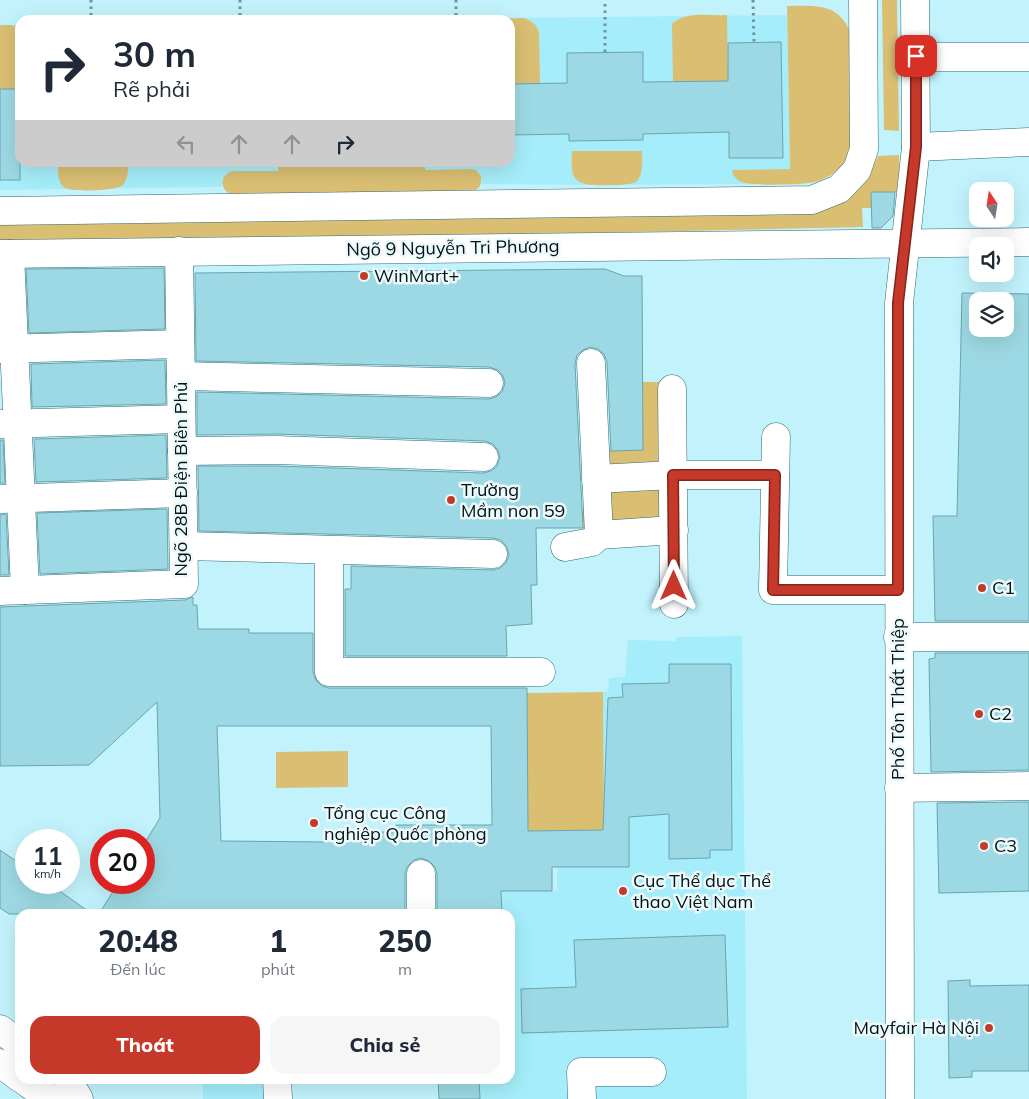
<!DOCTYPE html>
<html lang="vi">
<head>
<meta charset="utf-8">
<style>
  :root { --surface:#fff; --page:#f6f6f7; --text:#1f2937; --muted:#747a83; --accent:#c6392a }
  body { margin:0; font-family:Mulish,sans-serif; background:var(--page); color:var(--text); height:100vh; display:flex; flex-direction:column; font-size:19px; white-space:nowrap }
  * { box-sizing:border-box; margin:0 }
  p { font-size:16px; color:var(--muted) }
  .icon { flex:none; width:28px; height:28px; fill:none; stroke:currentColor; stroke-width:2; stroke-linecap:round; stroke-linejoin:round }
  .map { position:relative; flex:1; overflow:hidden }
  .panel { position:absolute; left:15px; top:909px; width:500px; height:175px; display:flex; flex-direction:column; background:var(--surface); border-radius:15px; box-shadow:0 5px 20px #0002 }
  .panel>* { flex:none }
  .guide { position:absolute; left:15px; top:15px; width:500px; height:152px; border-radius:15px; box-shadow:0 5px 20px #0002; background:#fff; color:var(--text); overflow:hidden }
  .needle { width:32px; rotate:348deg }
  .controls { position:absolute; left:969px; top:182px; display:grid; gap:10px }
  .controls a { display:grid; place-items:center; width:45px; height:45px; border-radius:10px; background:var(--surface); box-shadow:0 5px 20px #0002; font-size:25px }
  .speed { position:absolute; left:15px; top:829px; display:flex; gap:10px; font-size:25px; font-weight:700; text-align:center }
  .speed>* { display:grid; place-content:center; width:65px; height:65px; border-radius:50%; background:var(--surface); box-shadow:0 5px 20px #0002; line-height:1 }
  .speed small { font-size:12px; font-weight:400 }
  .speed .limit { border:8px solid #d22; background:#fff; color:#111 }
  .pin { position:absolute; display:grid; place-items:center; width:42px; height:42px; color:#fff; margin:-21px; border-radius:10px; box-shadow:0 2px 8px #0006 }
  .me { position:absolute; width:55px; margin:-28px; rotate:0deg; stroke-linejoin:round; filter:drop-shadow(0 0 4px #0008) }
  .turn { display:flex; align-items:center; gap:18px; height:105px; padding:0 15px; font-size:22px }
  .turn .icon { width:65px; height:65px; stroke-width:2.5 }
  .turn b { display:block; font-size:35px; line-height:42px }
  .lanes { display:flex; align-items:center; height:48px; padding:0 15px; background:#0003; justify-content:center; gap:25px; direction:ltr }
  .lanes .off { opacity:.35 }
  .eta { display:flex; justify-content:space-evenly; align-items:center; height:85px; text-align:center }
  .eta b { font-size:30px; font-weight:800; line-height:35px }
  .action { display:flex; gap:10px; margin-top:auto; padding:10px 15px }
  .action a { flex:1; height:58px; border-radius:15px; background:var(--accent); color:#fff; font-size:20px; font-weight:800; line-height:58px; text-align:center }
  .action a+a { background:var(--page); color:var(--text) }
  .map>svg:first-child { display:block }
</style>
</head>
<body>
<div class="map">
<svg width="1029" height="1099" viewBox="0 0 1029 1099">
  <rect width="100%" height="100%" fill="#c2f3fc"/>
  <g fill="#a5edfa">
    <path d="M 787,15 L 790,169 L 733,175 L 741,182 L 748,184 L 592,185 L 482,184 L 481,176 L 476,170 L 471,169 L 425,170 L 425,163 L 510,162 L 510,20 L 422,19 Z"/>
    <path d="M 0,25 L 20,25 L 20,162 L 278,162 L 278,171 L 233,171 L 222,179 L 222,187 L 0,190 Z"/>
    <path d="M 742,636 L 747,1099 L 480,1099 L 479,1079 L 510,1079 L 510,914 L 502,914 L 502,891 L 557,891 L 557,867 L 629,817 L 603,816 L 603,692 L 608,692 L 609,678 L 625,677 L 628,640 L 676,641 L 677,637 Z"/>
    <path d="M 203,1079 L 265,1079 L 266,1099 L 203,1099 Z"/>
  </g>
  <g fill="#dabf73">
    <path d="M 882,0 L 897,0 L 899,131 L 884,130 Z"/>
    <path d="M 787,6 C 814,6 837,2 850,31 L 852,138 C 850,149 848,161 839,169 C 832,175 823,180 815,182 C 803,185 751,186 741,182 C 736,179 733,176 732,170 L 790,169 Z"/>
    <path d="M 727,15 L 728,81 L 673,81 L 672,24 C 685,11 710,16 727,15 Z"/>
    <path d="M 524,18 C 533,22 537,24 539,33 L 540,83 L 510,84 L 510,20 L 484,19 Z"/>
    <path d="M 0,25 L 11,25 L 20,28 L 20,89 L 0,89 Z"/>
    <path d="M 572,151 L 642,151 C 642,160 644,175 636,182 C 630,186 592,186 585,184 C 581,183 577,181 575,178 C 570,171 572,159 572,151 Z"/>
    <path d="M 899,155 L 900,192 L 871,192 L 872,208 L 862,208 L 863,227 L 0,246 L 0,219 L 840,203 L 854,194 L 867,179 L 878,156 Z"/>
    <path d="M 278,162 L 425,163 L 425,170 L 470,169 L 476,170 L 481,176 C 482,185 480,188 472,192 L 232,195 C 219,189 219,175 233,171 L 278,171 Z"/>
    <path d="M 58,163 L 128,163 C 128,170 128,179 123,185 C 117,191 73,192 65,188 C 57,183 58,171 58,163 Z"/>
    <path d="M 642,382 L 679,382 L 679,541 L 583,536 L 583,450 L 643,450 Z"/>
    <path d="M 603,692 L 604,830 L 528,831 L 527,693 Z"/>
    <path d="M 348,751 L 348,787 L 276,788 L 276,752 Z"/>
  </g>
  <g fill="#9dd9e4" stroke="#69a4af" fill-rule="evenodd">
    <path d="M 781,42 L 783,158 L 729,158 L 729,132 L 643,134 L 643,140 L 569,141 L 569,134 L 510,135 L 510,84 L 567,83 L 567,53 L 643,52 L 643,82 L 728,81 L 728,43 Z"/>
    <rect x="0" y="89" width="20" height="91"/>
    <path d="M 871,192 L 895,192 L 893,216 L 881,228 L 872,228 Z"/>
    <path d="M 164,268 L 165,329 L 29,333 L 26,269 Z"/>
    <path d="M 605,269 L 624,276 L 642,276 L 643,450 L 611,451 L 607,362 L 604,354 L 598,349 L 590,347 L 583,350 L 577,355 L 575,364 L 583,528 L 536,528 L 537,585 L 531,585 L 532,624 L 506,626 L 507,656 L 345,656 L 345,589 L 351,589 L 351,566 L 493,570 L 500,568 L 506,563 L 509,555 L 507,547 L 501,540 L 493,538 L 199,531 L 198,466 L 276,466 L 483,473 L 491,471 L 497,466 L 500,457 L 498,450 L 493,444 L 485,441 L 277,434 L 197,435 L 197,392 L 489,399 L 496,397 L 502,392 L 505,383 L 503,376 L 498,370 L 489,367 L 196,361 L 195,273 Z"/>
    <path d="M 962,293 L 1029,294 L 1029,621 L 935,621 L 933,516 L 957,516 ZM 978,301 L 1005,301 L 1005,329 L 978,329 Z"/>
    <path d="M 165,360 L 166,404 L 32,407 L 31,364 Z"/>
    <path d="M 166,435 L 167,478 L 36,482 L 34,439 Z"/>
    <path d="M 0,440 L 3,440 L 5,483 L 0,483 Z"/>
    <path d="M 167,509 L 168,569 L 40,574 L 37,513 Z"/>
    <path d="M 6,514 L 9,575 L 0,575 L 0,515 Z"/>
    <path d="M 193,597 L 193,605 L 197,605 L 198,629 L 249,629 L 249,633 L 313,633 L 313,672 L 316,680 L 322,686 L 329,688 L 527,688 L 528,831 L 603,830 L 608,698 L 623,697 L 622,684 L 669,683 L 669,664 L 731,664 L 732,850 L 710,850 L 710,858 L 669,859 L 669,814 L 629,817 L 629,867 L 552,867 L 552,891 L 501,891 L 502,914 L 437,914 L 437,874 L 435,867 L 429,861 L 421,858 L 414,860 L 407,867 L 405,874 L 405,914 L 99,914 L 119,882 L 144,882 L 144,844 L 160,818 L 157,702 L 89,765 L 0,766 L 0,607 L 185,600 ZM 217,726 L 491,726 L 492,825 L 396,825 L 396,832 L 327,832 L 327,842 L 221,841 Z"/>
    <path d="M 935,653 L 1029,653 L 1029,770 L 931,772 L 929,659 L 935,658 Z"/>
    <path d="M 1029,802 L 1029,891 L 939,893 L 937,803 Z"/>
    <path d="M 0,850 L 26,868 L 26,882 L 47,882 L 92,914 L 9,914 L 0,908 Z"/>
    <path d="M 725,935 L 728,1027 L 522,1033 L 521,989 L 576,987 L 574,940 Z"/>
    <path d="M 970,980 L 970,986 L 1029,985 L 1029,1071 L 972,1071 L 972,1077 L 949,1078 L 948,981 Z"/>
    <path d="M 438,1079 L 479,1079 L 480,1099 L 439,1099 Z"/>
  </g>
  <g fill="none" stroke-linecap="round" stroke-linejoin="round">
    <defs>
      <g id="minor">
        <path d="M 915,57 L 1029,57"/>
        <path d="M 916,147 L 1029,142"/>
        <path d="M 0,211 L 812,200 L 839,189 L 857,170 L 864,149 L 863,0"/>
        <path d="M 0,254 L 1029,242"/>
        <path d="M 10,254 L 25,590"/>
        <path d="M 0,349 L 180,344"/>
        <path d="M 591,363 L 599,535"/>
        <path d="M 181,376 L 489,383"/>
        <path d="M 672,389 L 674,604"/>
        <path d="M 0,424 L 181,419"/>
        <path d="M 776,437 L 773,590 L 898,590"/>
        <path d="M 182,451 L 276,450 L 484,457"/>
        <path d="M 596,479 L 673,475 L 775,475"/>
        <path d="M 0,499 L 183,493"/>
        <path d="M 184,546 L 493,554"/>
        <path d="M 565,547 L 592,542 L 599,535 L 674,530"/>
        <path d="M 329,550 L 329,672 L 541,672"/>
        <path d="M 0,591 L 184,584 L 179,251"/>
        <path d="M 898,637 L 1029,637"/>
        <path d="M 899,788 L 1029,786"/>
        <path d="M 421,874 L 421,914"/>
        <path d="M 277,1079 L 278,1099"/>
        <path d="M 582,1099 L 581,1072 L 652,1072"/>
        <path d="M 900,1099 L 899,303 L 916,147 L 915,0"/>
      </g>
      <g id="major">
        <path d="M 0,1029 L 20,1044"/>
        <path d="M 0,1063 L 20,1078"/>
        <path d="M 22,1079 L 50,1099"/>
        <path d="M 67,1079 L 79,1099"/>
      </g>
    </defs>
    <use href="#minor" stroke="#2e6a74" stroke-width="29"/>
    <use href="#major" stroke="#2e6a74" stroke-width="29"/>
    <g stroke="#70949b" stroke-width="3" stroke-dasharray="2.5 4" stroke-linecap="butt">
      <path d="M 91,0 L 91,20"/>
      <path d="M 240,0 L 240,20"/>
      <path d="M 456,0 L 456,20"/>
      <path d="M 753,0 L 754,42"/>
      <path d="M 605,52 L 605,0"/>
    </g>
    <use href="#minor" stroke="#fff" stroke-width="28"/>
    <use href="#major" stroke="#fff" stroke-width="28"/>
  </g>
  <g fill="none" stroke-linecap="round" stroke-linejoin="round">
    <defs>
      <path id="route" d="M 674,586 L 673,475 L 775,475 L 773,590 L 898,590 L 898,303 L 916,147 L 916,56"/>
    </defs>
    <use href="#route" stroke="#81251b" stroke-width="12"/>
    <use href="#route" stroke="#c6392a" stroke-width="9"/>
  </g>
  <g fill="#c6392a" stroke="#edf9fb" stroke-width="2">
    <circle cx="364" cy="276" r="5"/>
    <circle cx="451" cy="500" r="5"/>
    <circle cx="982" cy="588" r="5"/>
    <circle cx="979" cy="714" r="5"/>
    <circle cx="314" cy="823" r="5"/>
    <circle cx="984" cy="846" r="5"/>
    <circle cx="623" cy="891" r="5"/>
    <circle cx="989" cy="1028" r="5"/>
  </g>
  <g text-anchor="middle" stroke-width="5" stroke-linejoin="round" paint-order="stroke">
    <g font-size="18" fill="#001317" stroke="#edf9fb">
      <text transform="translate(453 248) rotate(-1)" y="6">Ngõ 9 Nguyễn Tri Phương</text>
      <text transform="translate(181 479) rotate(-90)" y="6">Ngõ 28B Điện Biên Phủ</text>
      <text transform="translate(898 699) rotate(-90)" y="6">Phố Tôn Thất Thiệp</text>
    </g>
    <g font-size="18" fill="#001317" stroke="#edf9fb" text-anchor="start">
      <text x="374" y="282">WinMart+</text>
      <text x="461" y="496">Trường<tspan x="461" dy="21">Mầm non 59</tspan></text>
      <text x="992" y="594">C1</text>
      <text x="989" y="720">C2</text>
      <text x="324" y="819">Tổng cục Công<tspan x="324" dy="21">nghiệp Quốc phòng</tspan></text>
      <text x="994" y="852">C3</text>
      <text x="633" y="887">Cục Thể dục Thể<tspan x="633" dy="21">thao Việt Nam</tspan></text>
      <text x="979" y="1034" text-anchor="end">Mayfair Hà Nội</text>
    </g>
  </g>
</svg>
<div class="controls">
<a><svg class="needle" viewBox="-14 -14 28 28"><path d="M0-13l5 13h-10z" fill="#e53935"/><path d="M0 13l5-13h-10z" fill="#747a83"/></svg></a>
<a><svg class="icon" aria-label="sound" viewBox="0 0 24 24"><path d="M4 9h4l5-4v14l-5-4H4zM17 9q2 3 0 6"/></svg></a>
<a><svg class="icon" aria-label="layers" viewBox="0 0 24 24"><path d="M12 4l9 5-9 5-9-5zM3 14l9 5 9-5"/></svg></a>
</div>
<div class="speed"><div>11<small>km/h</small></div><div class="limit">20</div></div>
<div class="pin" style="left:916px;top:56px;background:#d93025"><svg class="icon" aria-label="arrive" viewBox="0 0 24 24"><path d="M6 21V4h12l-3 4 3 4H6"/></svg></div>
<svg class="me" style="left:674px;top:586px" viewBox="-20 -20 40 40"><path d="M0-17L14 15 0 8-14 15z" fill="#c6392a" stroke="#fff" stroke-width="4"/></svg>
<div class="guide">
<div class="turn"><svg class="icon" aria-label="right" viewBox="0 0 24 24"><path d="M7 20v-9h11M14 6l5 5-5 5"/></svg><div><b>30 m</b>Rẽ phải</div></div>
<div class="lanes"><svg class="icon off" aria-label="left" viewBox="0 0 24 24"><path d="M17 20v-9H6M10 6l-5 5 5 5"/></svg><svg class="icon off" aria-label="ahead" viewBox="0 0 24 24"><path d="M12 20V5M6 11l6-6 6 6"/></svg><svg class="icon off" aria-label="ahead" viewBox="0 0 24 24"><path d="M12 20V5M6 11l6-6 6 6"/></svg><svg class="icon" aria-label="right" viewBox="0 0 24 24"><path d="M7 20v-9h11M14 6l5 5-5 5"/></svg></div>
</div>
<section class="panel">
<div class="eta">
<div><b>20:48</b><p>Đến lúc</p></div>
<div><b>1</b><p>phút</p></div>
<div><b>250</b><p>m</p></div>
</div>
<div class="action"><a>Thoát</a><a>Chia sẻ</a></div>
</section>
</div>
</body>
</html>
